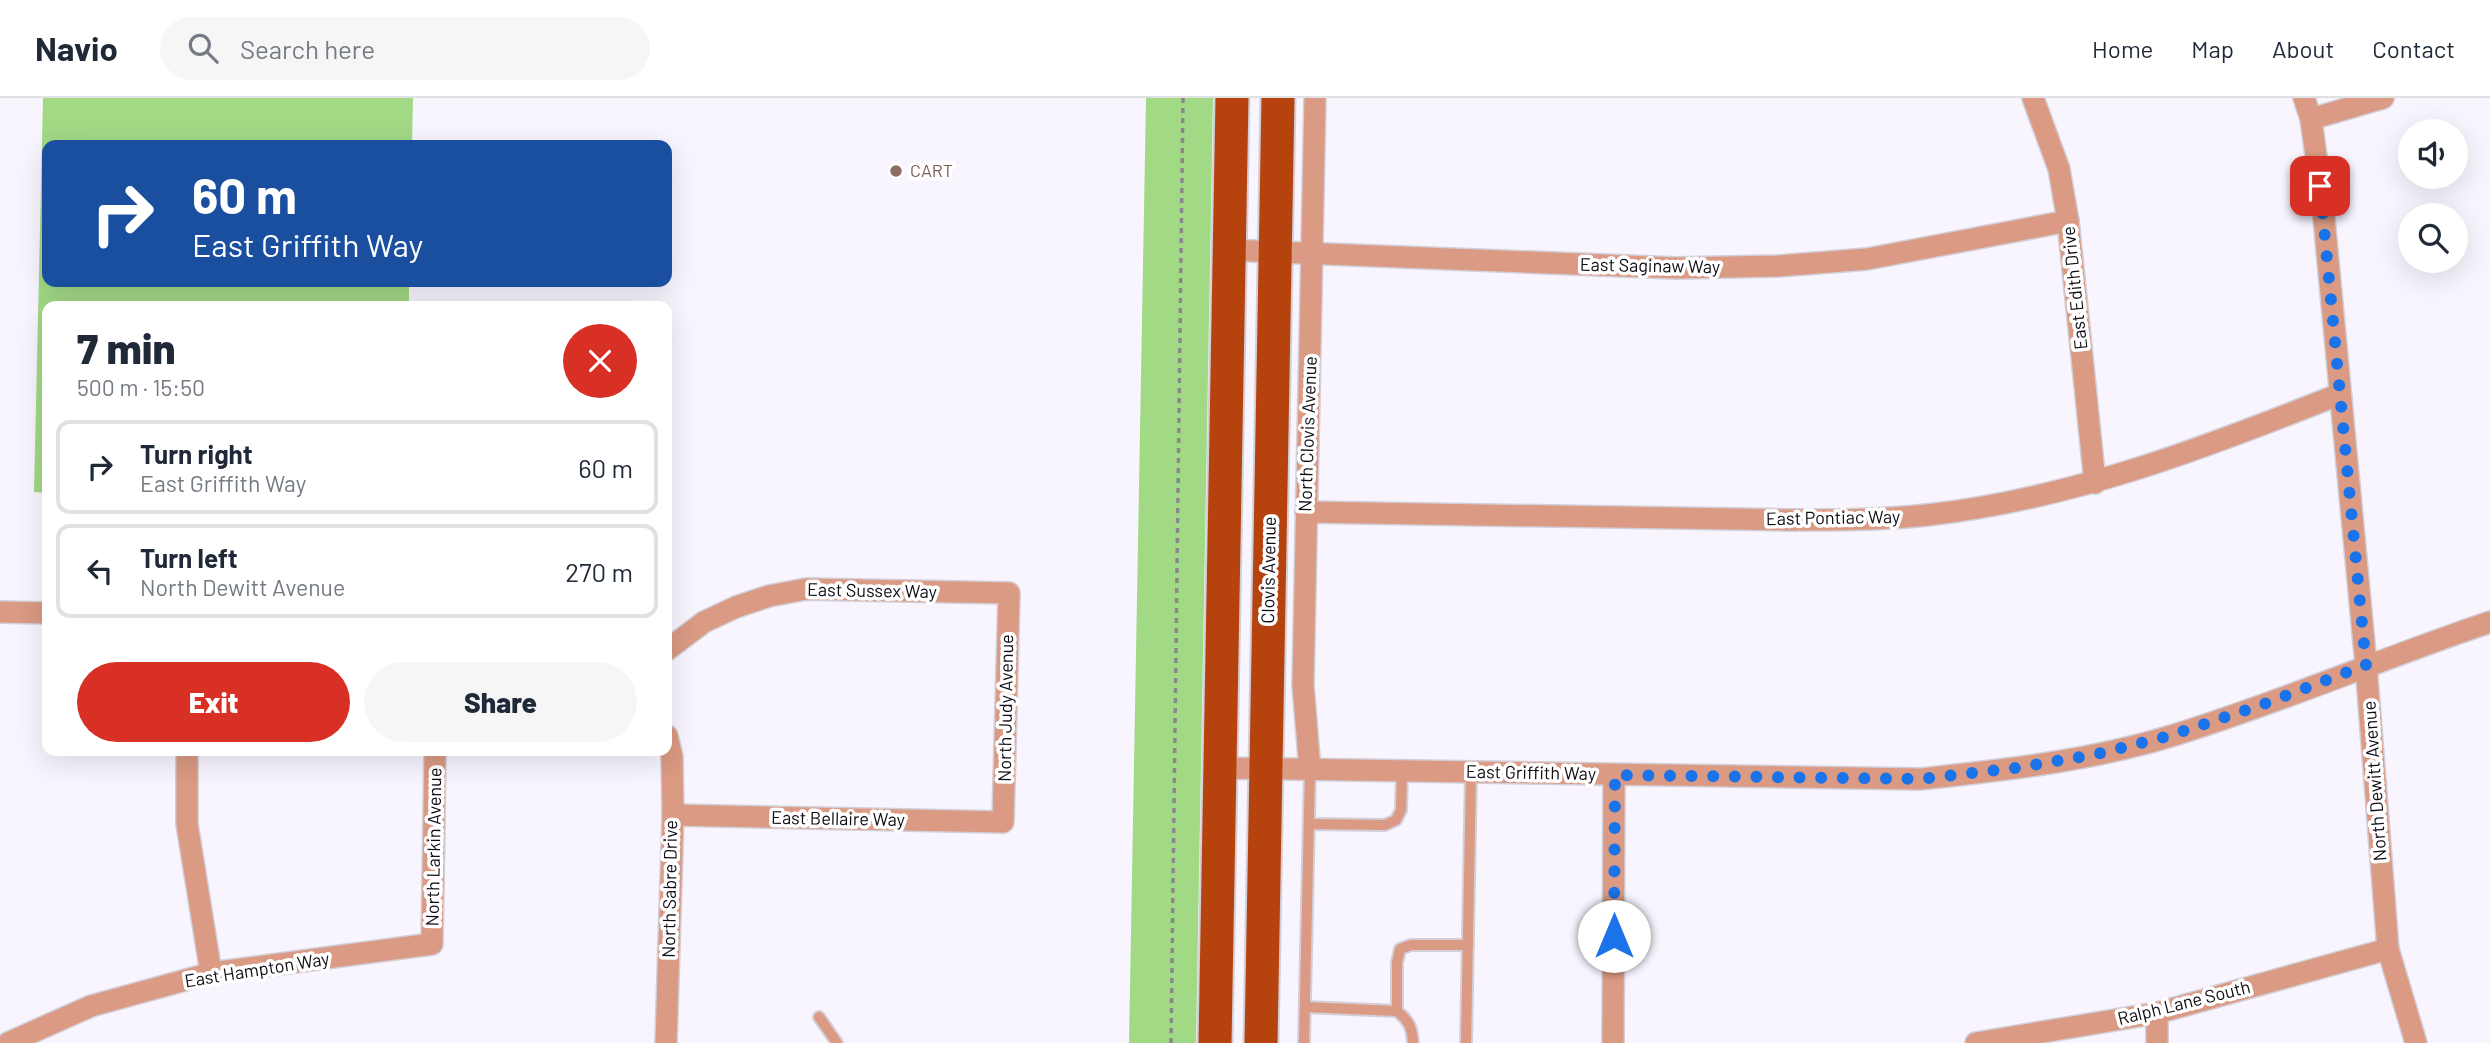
<!DOCTYPE html>
<html lang="en">
<head>
<meta charset="utf-8">
<style>
  :root { --surface:#fff; --page:#f6f6f7; --text:#1f2937; --muted:#747a83; --line:#e0e1e3; --accent:#d93025 }
  body { margin:0; font-family:Barlow,sans-serif; background:var(--page); color:var(--text); height:100vh; display:flex; flex-direction:column; font-size:26px; white-space:nowrap }
  * { box-sizing:border-box; margin:0 }
  p { font-size:23px; color:var(--muted) }
  .icon { flex:none; width:38px; height:38px; fill:none; stroke:currentColor; stroke-width:2; stroke-linecap:round; stroke-linejoin:round }
  .map { position:relative; flex:1; overflow:hidden }
  .side { position:absolute; left:42px; top:203px; width:630px; height:455px; display:flex; flex-direction:column; background:var(--surface); border-radius:14px; box-shadow:0 7px 28px #0002 }
  .side>* { flex:none }
  .top-card { position:absolute; left:42px; top:42px; width:630px; height:147px; border-radius:14px; box-shadow:0 7px 28px #0002; background:#1a4fa0; color:#fff; overflow:hidden }
  .buttons { position:absolute; left:2398px; top:21px; display:grid; gap:14px }
  .buttons a { display:grid; place-items:center; width:70px; height:70px; border-radius:50%; background:var(--surface); box-shadow:0 7px 28px #0002; font-size:35px }
  .pin { position:absolute; display:grid; place-items:center; width:60px; height:60px; color:#fff; margin:-30px; border-radius:14px; box-shadow:0 4px 10px #0006 }
  .me { position:absolute; width:77px; margin:-38px; rotate:0deg; stroke-linejoin:round; filter:drop-shadow(0 0 5px #0008) }
  .turn { display:flex; align-items:center; gap:24px; height:147px; padding:0 35px; font-size:32px }
  .turn .icon { width:91px; height:91px; stroke-width:2.5 }
  .turn b { display:block; font-size:49px; line-height:60px }
  .round { display:grid; place-items:center; flex:none; width:74px; height:74px; border-radius:37px; background:var(--page) }
  .head { display:flex; align-items:center; justify-content:space-between; height:119px; padding:0 35px }
  h1 { font-size:42px; font-weight:800; line-height:52px }
  .primary-button { display:flex; gap:14px; margin-top:auto; padding:14px 35px }
  .primary-button a { flex:1; height:80px; border-radius:42px; background:var(--accent); color:#fff; font-size:28px; font-weight:800; line-height:80px; text-align:center }
  .primary-button a+a { background:var(--page); color:var(--text) }
  ul { padding:0; list-style:none }
  li { display:flex; align-items:center; gap:21px; height:94px; margin:0 14px 10px; padding:0 21px; border:4px solid var(--line); border-radius:14px }
  li div { flex:1 }
  li b { display:block; font-size:26px }
  li em { font-style:normal }
  header { display:flex; align-items:center; gap:42px; box-sizing:border-box; height:98px; padding:0 35px; background:var(--surface); border-bottom:2px solid var(--line) }
  header strong { font-size:33px }
  nav { display:flex; gap:38px; margin-inline-start:auto; font-size:24px }
  .search { width:490px; height:63px; background:var(--page); display:flex; align-items:center; gap:18px; box-sizing:border-box; padding:0 24px; border-radius:38px; color:var(--muted); font-size:26px }
  .map>svg:first-child { display:block }
</style>
</head>
<body>
<header>
<strong>Navio</strong>
<div class="search"><svg class="icon" aria-label="search" viewBox="0 0 24 24"><circle cx="10" cy="10" r="6"/><path d="M15 15l6 6"/></svg>Search here</div>
<nav><a>Home</a><a>Map</a><a>About</a><a>Contact</a></nav>
</header>
<div class="map">
<svg width="2490" height="945" viewBox="0 0 2490 945">
  <rect width="100%" height="100%" fill="#f9f5fe"/>
  <g fill="#a2d985">
    <path d="M 43,0 L 413,0 L 412,47 L 47,47 L 47,184 L 409,184 L 409,208 L 47,208 L 47,395 L 34,394 Z"/>
    <path d="M 1146,0 L 1213,0 L 1196,945 L 1129,945 Z"/>
  </g>
  <g fill="none" stroke-linecap="round" stroke-linejoin="round">
    <defs>
      <g id="lane">
        <path d="M 1309,726 L 1385,727 L 1396,722 L 1401,712 L 1402,674"/>
        <path d="M 1305,909 L 1397,913 L 1397,865 L 1400,851 L 1411,847 L 1468,847"/>
        <path d="M 1397,913 C 1409,923 1412,929 1413,945"/>
        <path d="M 819,919 L 837,945"/>
        <path d="M 1304,945 L 1310,672"/>
        <path d="M 1466,945 L 1471,674"/>
      </g>
      <g id="street">
        <path d="M 2033,0 L 2059,71 L 2068,123 L 2095,385"/>
        <path d="M 2304,0 L 2311,21 L 2323,110 L 2366,567 L 2388,851 L 2416,945"/>
        <path d="M 2311,21 L 2383,0"/>
        <path d="M 1229,152 L 1676,170 L 1778,168 L 1867,161 L 2068,123"/>
        <path d="M 1306,414 L 1789,422 C 1835,422 1881,422 1927,417 C 2072,401 2207,349 2340,296"/>
        <path d="M 0,514 L 47,515"/>
        <path d="M 667,552 L 704,524 L 736,509 L 769,498 L 806,491 L 1009,495 L 1003,724 L 673,717"/>
        <path d="M 187,653 L 187,726 L 211,875"/>
        <path d="M 1220,670 L 1920,681 C 2004,672 2089,663 2171,638 C 2279,605 2383,560 2490,524"/>
        <path d="M 1310,672 L 1303,587 L 1315,0"/>
        <path d="M 8,945 L 91,908 L 211,875 L 432,846 L 435,653"/>
        <path d="M 666,945 L 673,717 L 672,659 L 667,638"/>
        <path d="M 1613,945 L 1614,677"/>
        <path d="M 1976,945 L 2157,915 L 2388,851"/>
        <path d="M 2157,945 L 2157,915"/>
      </g>
      <g id="primary">
        <path d="M 1215,945 L 1232,0"/>
        <path d="M 1261,945 L 1278,0"/>
      </g>
    </defs>
    <use href="#lane" stroke="#d3cfd8" stroke-width="14"/>
    <use href="#street" stroke="#d3cfd8" stroke-width="24"/>
    <use href="#primary" stroke="#d3cfd8" stroke-width="37"/>
    <path stroke="#89868e" stroke-width="3.5" stroke-dasharray="5 5" stroke-linecap="butt" d="M 1171,945 L 1183,0"/>
    <use href="#lane" stroke="#da9a83" stroke-width="10"/>
    <use href="#street" stroke="#da9a83" stroke-width="21"/>
    <use href="#primary" stroke="#b6420e" stroke-width="33"/>
  </g>
  <g fill="none" stroke-linecap="round" stroke-linejoin="round">
    <path stroke="#1a73e8" stroke-width="12" stroke-dasharray="0 21.6" d="M 1614,838 L 1615,677 L 1920,681 L 2016,670 L 2097,656 L 2169,638 L 2264,606 L 2366,567 L 2320,88"/>
  </g>
  <circle fill="#8d6e63" stroke="#fff" stroke-width="2.5" cx="896" cy="73" r="7"/>
  <g text-anchor="middle" stroke-width="7" stroke-linejoin="round" paint-order="stroke">
    <g font-size="18" fill="#785e54" stroke="#fff" text-anchor="start">
      <text x="910" y="79">CART</text>
    </g>
    <g font-size="18" fill="#0d0a11" stroke="#fff">
      <text transform="translate(1650 168) rotate(1)" y="6">East Saginaw Way</text>
      <text transform="translate(2075 190) rotate(-96)" y="6">East Edith Drive</text>
      <text transform="translate(1308 336) rotate(-88)" y="6">North Clovis Avenue</text>
      <text transform="translate(1833 420) rotate(-1)" y="6">East Pontiac Way</text>
      <text transform="translate(1269 472) rotate(-89)" y="6">Clovis Avenue</text>
      <text transform="translate(872 493) rotate(1)" y="6">East Sussex Way</text>
      <text transform="translate(1006 610) rotate(-89)" y="6">North Judy Avenue</text>
      <text transform="translate(1531 675) rotate(1)" y="6">East Griffith Way</text>
      <text transform="translate(2375 683) rotate(-94)" y="6">North Dewitt Avenue</text>
      <text transform="translate(838 721) rotate(1)" y="6">East Bellaire Way</text>
      <text transform="translate(434 749) rotate(-89)" y="6">North Larkin Avenue</text>
      <text transform="translate(670 791) rotate(-89)" y="6">North Sabre Drive</text>
      <text transform="translate(257 872) rotate(-9)" y="6">East Hampton Way</text>
      <text transform="translate(2184 905) rotate(-14)" y="6">Ralph Lane South</text>
    </g>
  </g>
</svg>
<div class="buttons">
<a><svg class="icon" aria-label="sound" viewBox="0 0 24 24"><path d="M4 9h4l5-4v14l-5-4H4zM17 9q2 3 0 6"/></svg></a>
<a><svg class="icon" aria-label="search" viewBox="0 0 24 24"><circle cx="10" cy="10" r="6"/><path d="M15 15l6 6"/></svg></a>
</div>
<div class="pin" style="left:2320px;top:88px;background:#d93025"><svg class="icon" aria-label="arrive" viewBox="0 0 24 24"><path d="M6 21V4h12l-3 4 3 4H6"/></svg></div>
<svg class="me" style="left:1614px;top:838px" viewBox="-20 -20 40 40"><circle r="19" fill="#fff"/><path d="M0-13L10 11 0 6-10 11z" fill="#1a73e8"/></svg>
<div class="top-card">
<div class="turn"><svg class="icon" aria-label="right" viewBox="0 0 24 24"><path d="M7 20v-9h11M14 6l5 5-5 5"/></svg><div><b>60 m</b>East Griffith Way</div></div>
</div>
<section class="side">
<div class="head"><div><h1>7 min</h1><p>500 m · 15:50</p></div><a class="round" style="background:#d93025;color:#fff"><svg class="icon" aria-label="close" viewBox="0 0 24 24"><path d="M6 6l12 12M18 6L6 18"/></svg></a></div>
<ul>
<li><svg class="icon" aria-label="right" viewBox="0 0 24 24"><path d="M7 20v-9h11M14 6l5 5-5 5"/></svg><div><b>Turn right</b><p>East Griffith Way</p></div><em>60 m</em></li>
<li><svg class="icon" aria-label="left" viewBox="0 0 24 24"><path d="M17 20v-9H6M10 6l-5 5 5 5"/></svg><div><b>Turn left</b><p>North Dewitt Avenue</p></div><em>270 m</em></li>
</ul>
<div class="primary-button"><a>Exit</a><a>Share</a></div>
</section>
</div>
</body>
</html>
